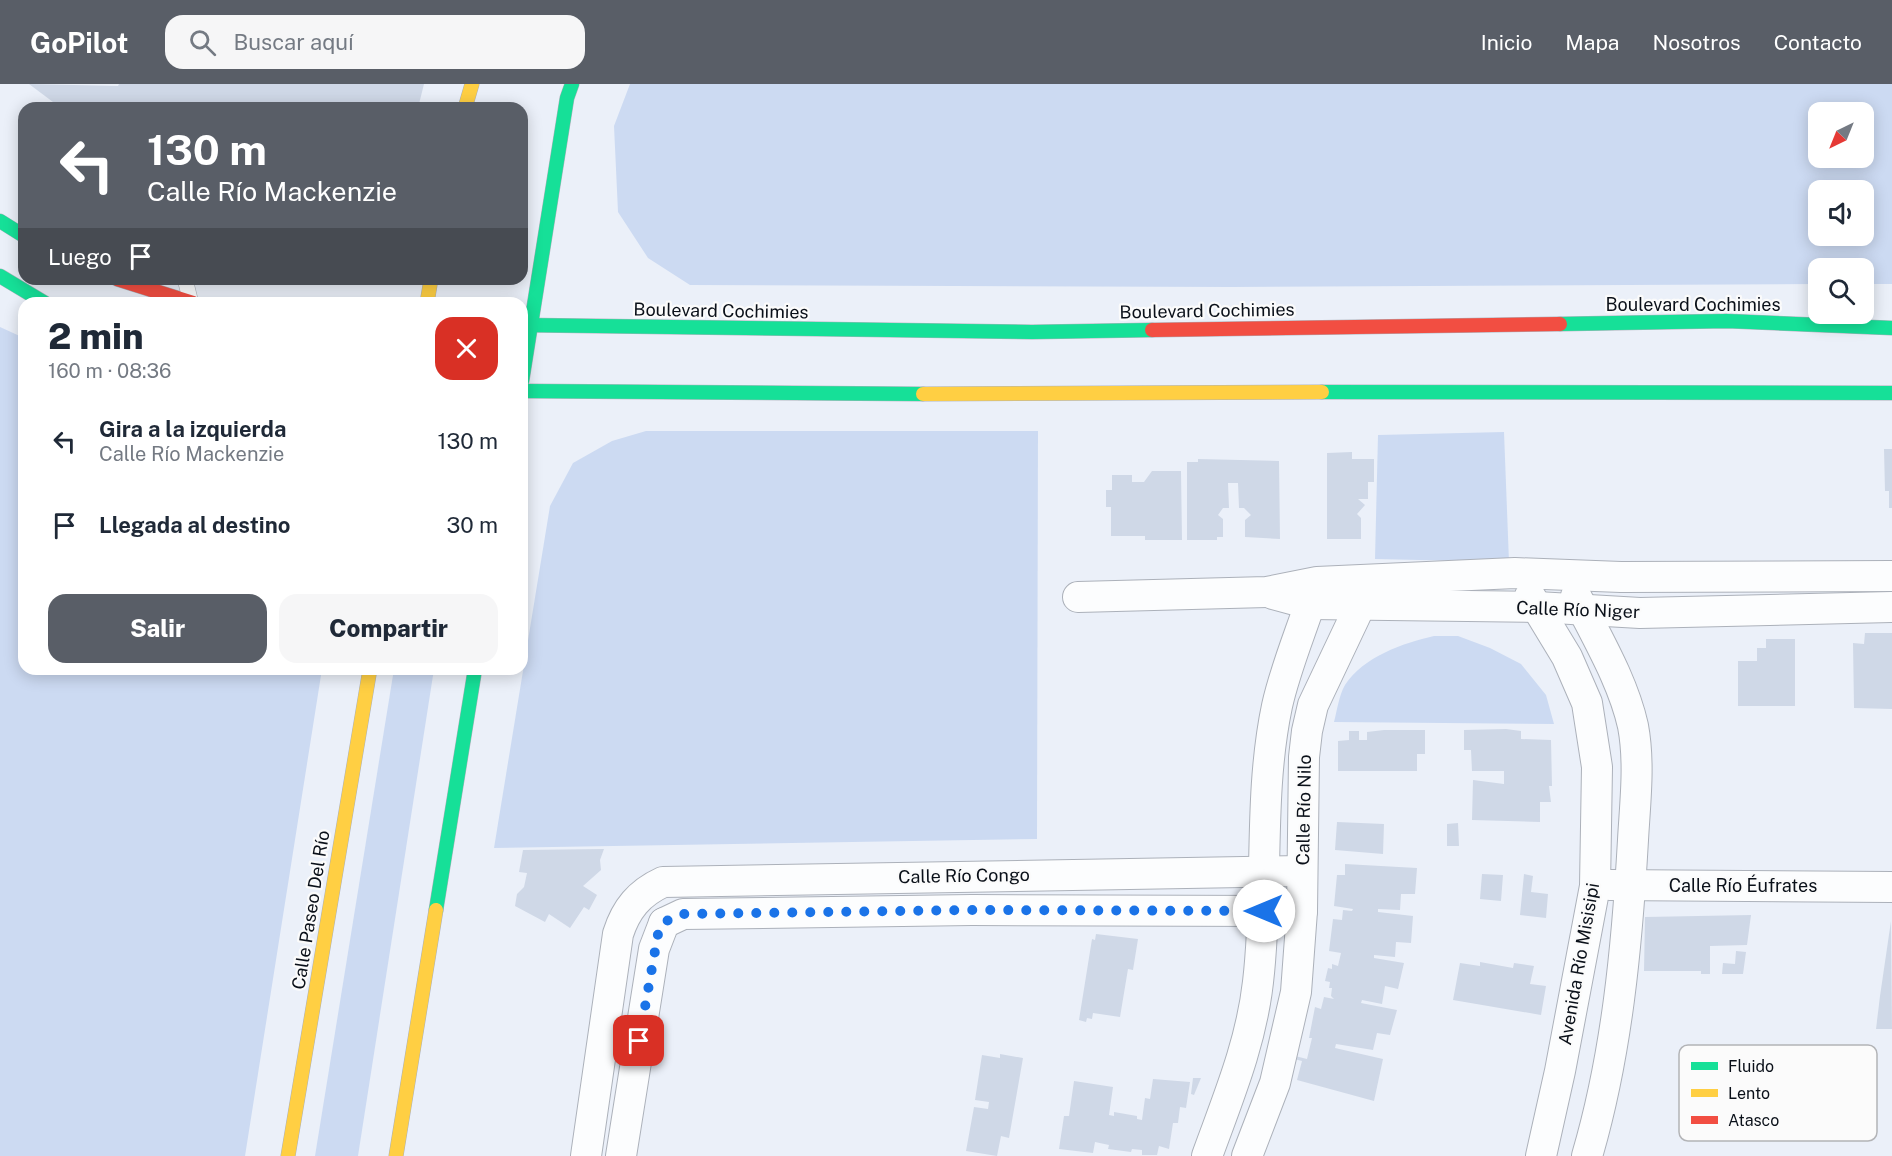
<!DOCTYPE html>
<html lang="es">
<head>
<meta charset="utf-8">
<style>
  :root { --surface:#fff; --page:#f6f6f7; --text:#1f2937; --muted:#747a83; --accent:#595e67 }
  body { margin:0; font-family:"Public Sans",sans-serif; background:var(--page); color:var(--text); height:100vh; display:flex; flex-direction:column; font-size:22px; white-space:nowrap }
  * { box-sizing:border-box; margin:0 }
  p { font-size:20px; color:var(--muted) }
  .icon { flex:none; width:33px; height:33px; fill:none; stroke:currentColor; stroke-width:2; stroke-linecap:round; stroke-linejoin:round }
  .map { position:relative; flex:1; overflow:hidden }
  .side { position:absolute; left:18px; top:213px; width:510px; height:378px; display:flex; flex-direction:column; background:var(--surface); border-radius:18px; box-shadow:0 3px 15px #0003 }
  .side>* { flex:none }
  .guide { position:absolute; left:18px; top:18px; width:510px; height:183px; border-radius:18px; box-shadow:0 3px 15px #0003; background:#595e67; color:#fff; overflow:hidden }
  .needle { width:39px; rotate:223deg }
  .buttons { position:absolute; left:1808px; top:18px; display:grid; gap:12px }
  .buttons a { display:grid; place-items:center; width:66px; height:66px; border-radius:12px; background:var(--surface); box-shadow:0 3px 15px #0003; font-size:30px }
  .pin { position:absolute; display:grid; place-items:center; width:51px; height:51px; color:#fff; margin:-26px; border-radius:12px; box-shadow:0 3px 9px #0006 }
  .me { position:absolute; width:66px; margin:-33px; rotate:270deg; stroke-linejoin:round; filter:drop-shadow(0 0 4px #0008) }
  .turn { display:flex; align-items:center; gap:21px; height:126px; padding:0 30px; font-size:27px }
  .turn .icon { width:78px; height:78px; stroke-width:2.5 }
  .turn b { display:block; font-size:42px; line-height:51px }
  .then { display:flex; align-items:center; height:57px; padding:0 30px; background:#0003; gap:12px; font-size:22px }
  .round { display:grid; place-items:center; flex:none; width:63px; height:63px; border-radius:18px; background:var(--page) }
  .summary { display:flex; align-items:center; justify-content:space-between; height:102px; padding:0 30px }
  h1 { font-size:36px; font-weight:800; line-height:45px }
  .button { display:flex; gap:12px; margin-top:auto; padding:12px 30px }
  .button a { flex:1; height:69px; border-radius:18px; background:var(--accent); color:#fff; font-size:24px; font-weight:800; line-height:69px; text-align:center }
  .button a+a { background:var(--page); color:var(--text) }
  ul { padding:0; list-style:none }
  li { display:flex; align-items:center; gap:18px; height:84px; padding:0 30px }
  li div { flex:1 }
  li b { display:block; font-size:22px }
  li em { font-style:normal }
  header { display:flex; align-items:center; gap:36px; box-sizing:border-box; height:84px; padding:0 30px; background:var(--accent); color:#fff }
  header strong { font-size:28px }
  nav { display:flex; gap:33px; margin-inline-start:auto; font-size:21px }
  .search { width:420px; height:54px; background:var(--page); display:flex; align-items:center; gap:15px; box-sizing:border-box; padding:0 21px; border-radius:18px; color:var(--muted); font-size:22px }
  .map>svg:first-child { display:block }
</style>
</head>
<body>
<header>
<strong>GoPilot</strong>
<div class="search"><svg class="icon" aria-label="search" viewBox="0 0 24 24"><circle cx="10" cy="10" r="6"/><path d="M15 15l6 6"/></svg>Buscar aquí</div>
<nav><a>Inicio</a><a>Mapa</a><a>Nosotros</a><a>Contacto</a></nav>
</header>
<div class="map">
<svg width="1892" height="1072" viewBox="0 0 1892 1072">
  <rect width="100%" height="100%" fill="#ebf0f9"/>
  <g fill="#ccdaf2" fill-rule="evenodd">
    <path d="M 630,0 L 1892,0 L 1892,200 L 1863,200 L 1863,184 L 1818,184 L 1818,200 L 1231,203 L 690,201 L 648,174 L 618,128 L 614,42 ZM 1818,28 L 1863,28 L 1863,74 L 1818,74 ZM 1863,106 L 1863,152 L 1818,152 L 1818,106 Z"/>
    <path d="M 0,243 L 24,254 L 24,585 L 322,585 L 245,1072 L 0,1072 Z"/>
    <path d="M 646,347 L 1038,347 L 1037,755 L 494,764 L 550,422 L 573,379 L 612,357 Z"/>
    <path d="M 1504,348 L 1509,478 L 1375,475 L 1378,351 Z"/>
    <path d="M 1434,552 L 1458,552 L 1490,564 L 1521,580 L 1546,611 L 1554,640 L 1334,638 C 1337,627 1339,611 1345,601 C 1363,573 1403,559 1434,552 Z"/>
    <path d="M 394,585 L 434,585 L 358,1072 L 315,1072 Z"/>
  </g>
  <g fill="#cfd8e7">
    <path d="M 29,0 L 118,2 L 119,0 L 424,0 L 418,24 L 61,24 Z"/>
    <path d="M 1884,365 L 1892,365 L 1892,424 L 1889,424 L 1889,407 L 1885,407 Z"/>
    <path d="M 1352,368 L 1352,375 L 1374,375 L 1374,398 L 1368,398 L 1368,415 L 1358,415 L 1365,421 L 1357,430 L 1361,434 L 1361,455 L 1327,455 L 1327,369 Z"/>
    <path d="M 1198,375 L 1279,377 L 1280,455 L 1245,453 L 1245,436 L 1251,431 L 1244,424 L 1239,424 L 1238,399 L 1228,399 L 1229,424 L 1223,424 L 1218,431 L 1223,435 L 1223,453 L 1217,453 L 1217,456 L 1187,456 L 1187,378 L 1198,378 Z"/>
    <path d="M 1152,387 L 1181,387 L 1182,456 L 1145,456 L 1145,452 L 1111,452 L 1111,423 L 1106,423 L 1106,406 L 1112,406 L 1112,391 L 1132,391 L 1132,398 L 1144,398 Z"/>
    <path d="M 1865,549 L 1892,549 L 1892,625 L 1854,624 L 1853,559 L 1864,560 Z"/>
    <path d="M 1766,555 L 1795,555 L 1795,622 L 1738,622 L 1738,577 L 1757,577 L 1757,564 L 1766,564 Z"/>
    <path d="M 1506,645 L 1521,647 L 1521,655 L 1551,656 L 1552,702 L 1549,702 L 1551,718 L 1540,718 L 1540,738 L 1472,736 L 1473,696 L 1504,700 L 1504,687 L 1472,687 L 1471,666 L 1464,666 L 1464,646 Z"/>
    <path d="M 1384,646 L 1425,646 L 1425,670 L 1417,670 L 1417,687 L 1338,687 L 1338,657 L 1349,656 L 1349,647 L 1359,647 L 1359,656 L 1367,656 L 1367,648 Z"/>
    <path d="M 1337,738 L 1384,740 L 1383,770 L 1335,766 Z"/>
    <path d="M 1458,739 L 1459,762 L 1447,762 L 1447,740 Z"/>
    <path d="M 604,765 L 600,776 L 601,786 L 583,802 L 597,811 L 589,826 L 584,823 L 570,844 L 549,830 L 545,838 L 515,822 L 517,810 L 524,803 L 527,789 L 519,788 L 523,766 Z"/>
    <path d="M 1345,780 L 1417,784 L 1415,810 L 1401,810 L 1400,826 L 1378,825 L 1378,828 L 1413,832 L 1411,859 L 1396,858 L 1395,873 L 1374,871 L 1374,874 L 1404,879 L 1398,905 L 1385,902 L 1382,920 L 1362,916 L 1361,919 L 1397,926 L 1390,951 L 1377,949 L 1373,966 L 1336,960 L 1335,964 L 1383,975 L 1374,1017 L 1297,996 L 1302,977 L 1294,975 L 1295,972 L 1307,975 L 1312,954 L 1309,954 L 1315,923 L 1321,925 L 1324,913 L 1334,915 L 1331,912 L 1332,904 L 1329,904 L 1330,898 L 1325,897 L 1328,884 L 1332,885 L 1332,880 L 1338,882 L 1341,869 L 1329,867 L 1333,835 L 1342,836 L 1343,826 L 1352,827 L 1353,825 L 1334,822 L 1337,791 L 1345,791 Z"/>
    <path d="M 1482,790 L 1503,791 L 1501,817 L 1480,815 Z"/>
    <path d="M 1524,790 L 1533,792 L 1531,808 L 1548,810 L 1546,834 L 1520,831 Z"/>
    <path d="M 1751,831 L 1747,861 L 1710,862 L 1710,890 L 1701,890 L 1701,887 L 1644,887 L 1645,833 Z"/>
    <path d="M 1891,837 L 1892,945 L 1876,945 L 1880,912 Z"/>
    <path d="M 1096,850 L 1138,855 L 1133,886 L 1128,885 L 1120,933 L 1093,929 L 1092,935 L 1087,934 L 1086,938 L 1079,936 L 1092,855 L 1095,856 Z"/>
    <path d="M 1736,867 L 1746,868 L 1743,890 L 1722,890 L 1723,879 L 1735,880 Z"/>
    <path d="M 1480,878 L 1513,884 L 1514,879 L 1534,882 L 1530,900 L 1546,902 L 1541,931 L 1453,916 L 1460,879 L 1480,882 Z"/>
    <path d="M 1000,970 L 1023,974 L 1009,1054 L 1001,1052 L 997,1072 L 966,1067 L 974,1023 L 988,1025 L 989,1018 L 975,1016 L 982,971 L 1000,974 Z"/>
    <path d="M 1193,994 L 1201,994 L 1194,1011 L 1191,1010 Z"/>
    <path d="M 1153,995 L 1190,998 L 1186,1024 L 1180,1023 L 1178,1039 L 1173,1039 L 1169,1065 L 1159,1062 L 1157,1071 L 1142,1071 L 1142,1066 L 1132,1065 L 1131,1068 L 1108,1065 L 1109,1061 L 1095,1058 L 1093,1069 L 1059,1065 L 1064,1032 L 1069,1032 L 1074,997 L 1113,1003 L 1109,1031 L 1114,1032 L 1114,1028 L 1137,1032 L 1137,1035 L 1142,1036 L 1145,1014 L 1150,1015 Z"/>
  </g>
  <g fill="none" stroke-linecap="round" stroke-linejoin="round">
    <defs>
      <path id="lane" d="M 185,195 L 191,219"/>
      <g id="street">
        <path d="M 1273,510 L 1310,520 L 1537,523 L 1640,529 L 1892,523"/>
        <path d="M 1530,512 L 1567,573 L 1587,619 L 1597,683 L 1595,802 L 1560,987 L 1541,1072"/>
        <path d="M 1576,512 C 1597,554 1623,597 1633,642 C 1640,679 1635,719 1633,756 C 1627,862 1617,970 1587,1072"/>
        <path d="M 1078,513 L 1267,508 L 1317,498 L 1515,489 L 1621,493 L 1892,492"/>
        <path d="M 1610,801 L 1892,803"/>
        <path d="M 664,839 L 683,830 L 972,826 L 1302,827"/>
        <path d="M 586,1072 L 618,850 C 626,825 639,809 663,798 L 1302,787"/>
        <path d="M 621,1072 L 654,865 L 664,839"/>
        <path d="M 1207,1072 C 1228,1014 1251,960 1258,898 C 1269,807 1258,712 1277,622 C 1286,581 1304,541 1316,501"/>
        <path d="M 1247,1072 L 1275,999 L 1296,908 L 1302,827 L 1304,673 L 1307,647 L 1313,621 L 1368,505"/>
      </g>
      <g id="fast">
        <path d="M 0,137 L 24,152"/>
        <path d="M 0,192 L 45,219"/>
        <path d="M 1560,240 L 1727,237 L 1892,244"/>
        <path d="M 522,241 L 1032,248 L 1152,246"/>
        <path d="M 522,297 L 567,14 L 572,0"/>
        <path d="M 522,307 L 923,310"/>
        <path d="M 1322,308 L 1892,309"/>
        <path d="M 436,826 L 475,585"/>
      </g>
      <g id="slow">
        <path d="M 465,24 L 472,0"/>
        <path d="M 427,219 L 431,195"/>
        <path d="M 923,310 L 1322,308"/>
        <path d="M 288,1072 L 370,585"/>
        <path d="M 396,1072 L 436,826"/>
      </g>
      <g id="jam">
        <path d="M 117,195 L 193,219"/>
        <path d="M 1152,246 L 1560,240"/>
      </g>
    </defs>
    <use href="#lane" stroke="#acb1ba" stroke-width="16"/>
    <use href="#street" stroke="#acb1ba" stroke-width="32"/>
    <use href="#fast" stroke="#acb1ba" stroke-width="15"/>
    <use href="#slow" stroke="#acb1ba" stroke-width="15"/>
    <use href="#jam" stroke="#acb1ba" stroke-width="15"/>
    <use href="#lane" stroke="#fcfdfe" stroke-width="15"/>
    <use href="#street" stroke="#fcfdfe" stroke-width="30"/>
    <use href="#fast" stroke="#16e098" stroke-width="14"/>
    <use href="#slow" stroke="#ffcf43" stroke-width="14"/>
    <use href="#jam" stroke="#f24e42" stroke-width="14"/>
  </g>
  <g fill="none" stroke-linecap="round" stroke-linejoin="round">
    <path stroke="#1a73e8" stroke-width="10" stroke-dasharray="0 18" d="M 639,957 L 658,850 L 664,838 L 683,830 L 972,826 L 1264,827"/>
  </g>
  <g text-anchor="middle" stroke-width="4.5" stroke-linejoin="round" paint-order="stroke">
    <g font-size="18" fill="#0a1019" stroke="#fbfbfb">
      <text x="1693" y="227">Boulevard Cochimies</text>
      <text transform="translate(721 227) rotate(1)" y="6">Boulevard Cochimies</text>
      <text transform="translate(1207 227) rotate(-1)" y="6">Boulevard Cochimies</text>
      <text transform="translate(1578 526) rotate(2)" y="6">Calle Río Niger</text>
      <text transform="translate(1304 726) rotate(-89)" y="6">Calle Río Nilo</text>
      <text transform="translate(964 792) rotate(-1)" y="6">Calle Río Congo</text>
      <text x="1743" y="808">Calle Río Éufrates</text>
      <text transform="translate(311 826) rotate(-81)" y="6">Calle Paseo Del Río</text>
      <text transform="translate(1579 880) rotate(-80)" y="6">Avenida Río Misisipi</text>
    </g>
  </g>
  <rect x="1679" y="961" width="198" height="96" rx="9" fill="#fbfbfb" stroke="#b3b4b7" stroke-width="1.5"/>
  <rect x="1691" y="978" width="27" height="8" fill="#16e098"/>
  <rect x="1691" y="1005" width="27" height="8" fill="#ffcf43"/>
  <rect x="1691" y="1032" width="27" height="8" fill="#f24e42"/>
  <g font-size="16" fill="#0a1019">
    <text x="1728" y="988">Fluido</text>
    <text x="1728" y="1015">Lento</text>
    <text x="1728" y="1042">Atasco</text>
  </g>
</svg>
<div class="buttons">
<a><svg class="needle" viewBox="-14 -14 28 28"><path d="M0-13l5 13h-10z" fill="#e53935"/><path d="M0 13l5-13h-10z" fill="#747a83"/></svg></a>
<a><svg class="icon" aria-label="sound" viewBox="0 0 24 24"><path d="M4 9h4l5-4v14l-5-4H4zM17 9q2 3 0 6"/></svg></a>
<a><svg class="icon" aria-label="search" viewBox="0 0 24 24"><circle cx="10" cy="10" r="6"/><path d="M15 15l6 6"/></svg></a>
</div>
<div class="pin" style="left:639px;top:957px;background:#d93025"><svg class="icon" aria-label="arrive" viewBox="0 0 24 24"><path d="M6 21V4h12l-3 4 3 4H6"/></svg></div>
<svg class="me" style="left:1264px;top:827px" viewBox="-20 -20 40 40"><circle r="19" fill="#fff"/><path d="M0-13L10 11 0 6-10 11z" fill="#1a73e8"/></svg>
<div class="guide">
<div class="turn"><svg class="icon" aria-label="left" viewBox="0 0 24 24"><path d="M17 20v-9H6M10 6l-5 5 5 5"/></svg><div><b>130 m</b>Calle Río Mackenzie</div></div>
<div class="then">Luego<svg class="icon" aria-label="arrive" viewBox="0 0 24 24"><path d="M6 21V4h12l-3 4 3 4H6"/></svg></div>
</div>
<section class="side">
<div class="summary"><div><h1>2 min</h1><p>160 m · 08:36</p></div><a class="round" style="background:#d93025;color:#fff"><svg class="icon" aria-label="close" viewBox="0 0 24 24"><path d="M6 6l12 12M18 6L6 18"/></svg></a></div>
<ul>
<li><svg class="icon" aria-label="left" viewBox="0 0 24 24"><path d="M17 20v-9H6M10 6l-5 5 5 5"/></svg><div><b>Gira a la izquierda</b><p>Calle Río Mackenzie</p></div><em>130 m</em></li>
<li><svg class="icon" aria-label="arrive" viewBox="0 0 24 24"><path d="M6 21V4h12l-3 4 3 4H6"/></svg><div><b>Llegada al destino</b></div><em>30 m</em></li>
</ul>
<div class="button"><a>Salir</a><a>Compartir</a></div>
</section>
</div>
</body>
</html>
